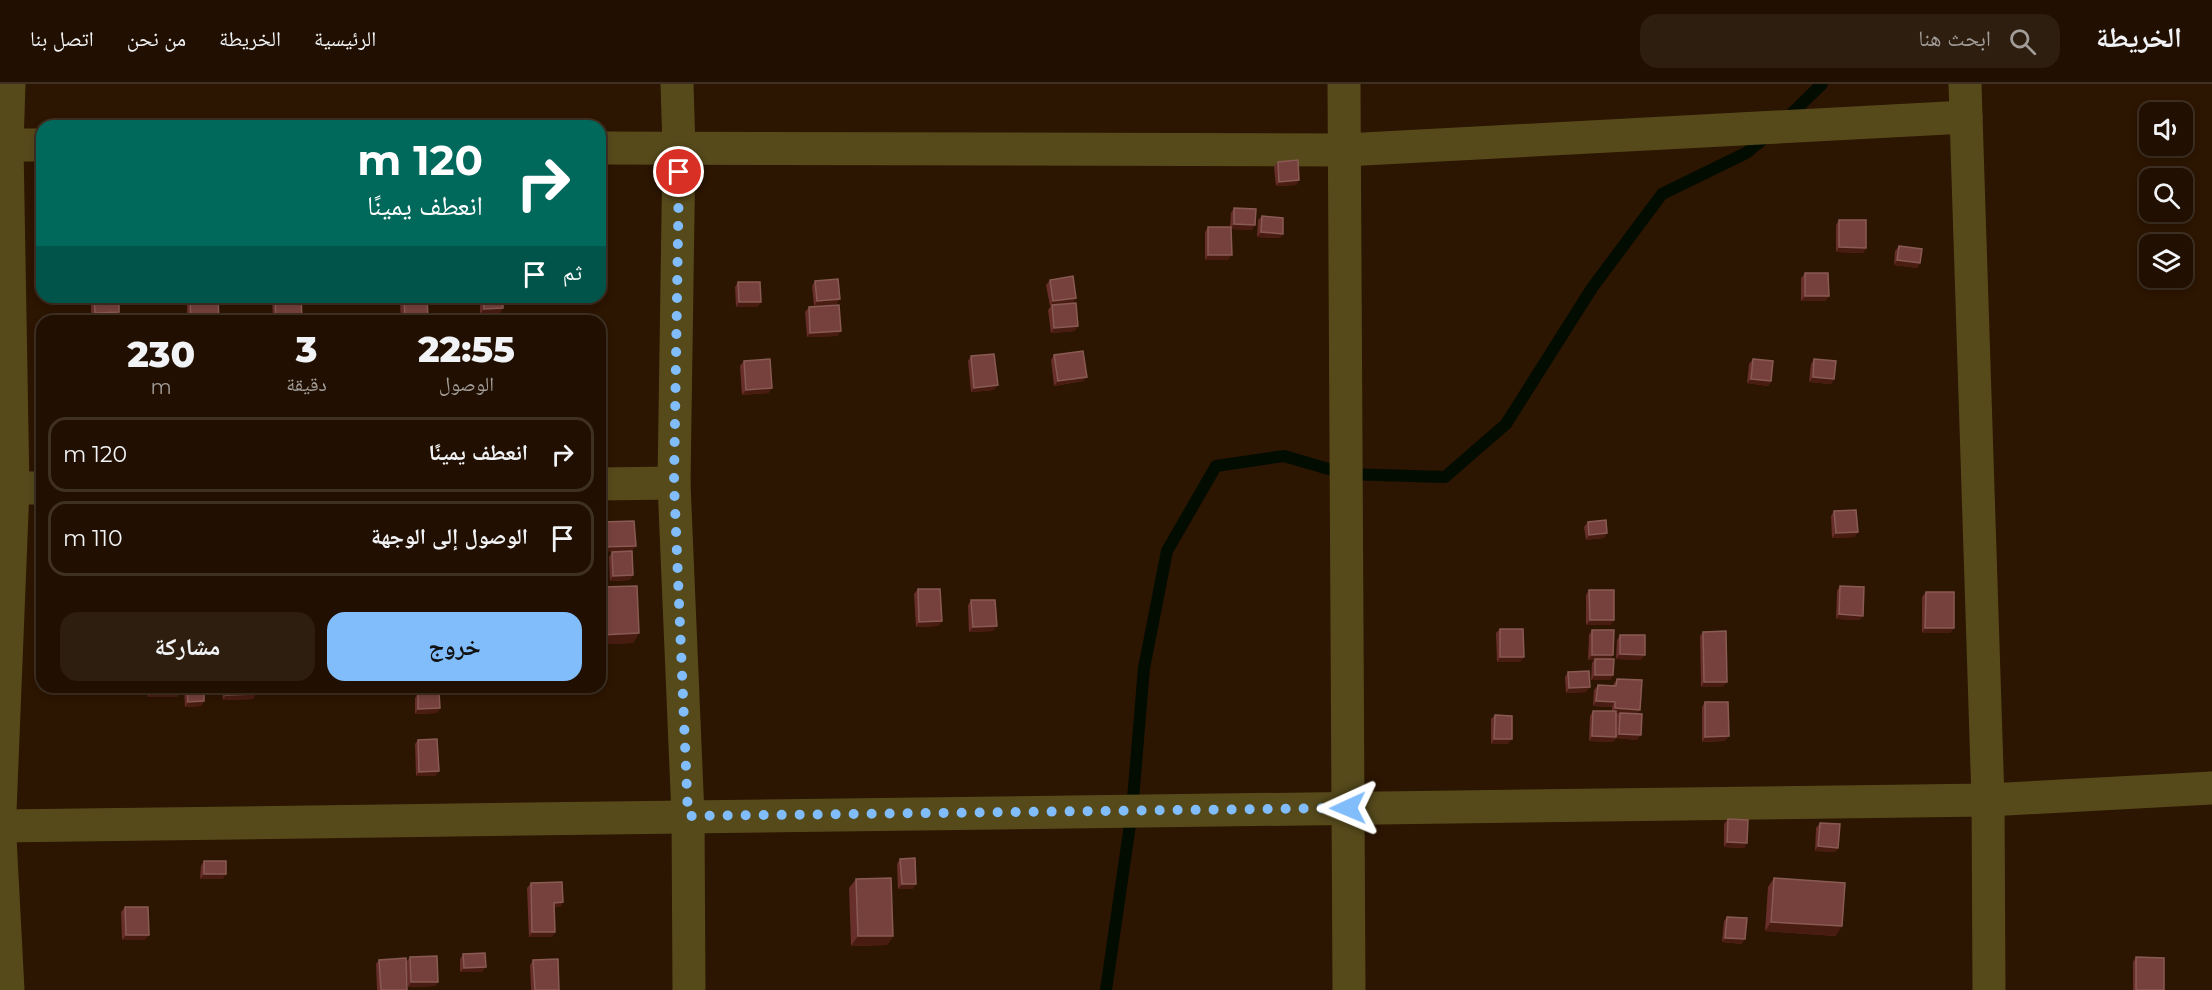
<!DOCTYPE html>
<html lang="ar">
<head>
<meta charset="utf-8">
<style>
  :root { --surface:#211001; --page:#2d1e10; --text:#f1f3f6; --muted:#a29d99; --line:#3e3023; --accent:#81bdfa }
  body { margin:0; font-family:Montserrat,"Noto Naskh Arabic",sans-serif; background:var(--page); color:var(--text); direction:rtl; height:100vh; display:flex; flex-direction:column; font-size:22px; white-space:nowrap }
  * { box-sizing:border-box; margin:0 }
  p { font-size:20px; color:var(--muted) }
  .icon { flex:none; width:33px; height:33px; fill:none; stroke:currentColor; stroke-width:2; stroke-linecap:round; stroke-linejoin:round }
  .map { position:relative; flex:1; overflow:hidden; direction:ltr }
  .drawer { position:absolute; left:36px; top:231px; width:570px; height:378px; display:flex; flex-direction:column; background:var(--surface); border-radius:18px; box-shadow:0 3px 9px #0003,0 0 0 2px var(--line); direction:rtl }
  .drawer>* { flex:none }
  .guide { position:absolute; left:36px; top:36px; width:570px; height:183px; border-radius:18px; box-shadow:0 3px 9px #0003,0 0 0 2px var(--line); direction:rtl; background:#00695c; color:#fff; overflow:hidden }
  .controls { position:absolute; left:2139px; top:18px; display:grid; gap:12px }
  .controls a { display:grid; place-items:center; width:54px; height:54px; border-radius:12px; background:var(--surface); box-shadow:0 3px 9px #0003,0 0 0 2px var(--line); font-size:30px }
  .pin { position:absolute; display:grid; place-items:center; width:51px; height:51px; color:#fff; margin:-26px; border:3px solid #fff; border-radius:50%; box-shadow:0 2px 6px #0007 }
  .me { position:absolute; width:66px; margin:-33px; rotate:269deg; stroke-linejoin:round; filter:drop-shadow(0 0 4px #0008) }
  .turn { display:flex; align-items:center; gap:21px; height:126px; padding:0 24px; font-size:27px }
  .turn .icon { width:78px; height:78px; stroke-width:2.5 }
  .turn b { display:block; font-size:42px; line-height:51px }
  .then { display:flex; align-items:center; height:57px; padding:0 24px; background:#0003; gap:12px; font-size:22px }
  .eta { display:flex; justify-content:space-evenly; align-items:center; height:102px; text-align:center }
  .eta b { font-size:36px; font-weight:800; line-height:42px }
  .cta { display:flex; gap:12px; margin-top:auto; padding:12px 24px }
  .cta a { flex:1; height:69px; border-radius:18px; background:var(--accent); color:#111; font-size:24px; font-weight:800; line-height:69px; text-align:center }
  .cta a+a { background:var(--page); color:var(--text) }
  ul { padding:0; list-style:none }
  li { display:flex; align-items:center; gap:18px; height:75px; margin:0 12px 9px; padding:0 12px; border:3px solid var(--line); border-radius:18px }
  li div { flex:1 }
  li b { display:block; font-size:22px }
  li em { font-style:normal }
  header { display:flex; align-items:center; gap:36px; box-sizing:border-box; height:84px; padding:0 30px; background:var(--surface); border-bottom:2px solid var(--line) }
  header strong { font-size:28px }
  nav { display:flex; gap:33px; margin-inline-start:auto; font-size:21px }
  .search { width:420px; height:54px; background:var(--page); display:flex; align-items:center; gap:15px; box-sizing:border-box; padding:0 21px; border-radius:18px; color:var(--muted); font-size:22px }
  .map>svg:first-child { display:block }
</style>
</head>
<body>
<header>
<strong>الخريطة</strong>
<div class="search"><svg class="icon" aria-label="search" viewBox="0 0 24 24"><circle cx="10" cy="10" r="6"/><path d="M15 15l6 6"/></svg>ابحث هنا</div>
<nav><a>الرئيسية</a><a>الخريطة</a><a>من نحن</a><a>اتصل بنا</a></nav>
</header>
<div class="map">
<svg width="2212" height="906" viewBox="0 0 2212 906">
  <rect width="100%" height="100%" fill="#2c1501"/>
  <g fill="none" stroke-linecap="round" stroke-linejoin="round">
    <g stroke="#030c00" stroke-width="12">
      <path d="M 1784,37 L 1822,0"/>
      <path d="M 1106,906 L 1132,727 L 1144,584 L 1167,467 L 1216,382 L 1284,372 L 1346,390 L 1445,393 L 1506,340 L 1592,204 L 1662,110 L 1746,69 L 1767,52"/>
    </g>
    <g stroke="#564a1b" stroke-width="33">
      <path d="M 677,0 L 679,64 L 674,399 L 688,732 L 689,906"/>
      <path d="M 1344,0 L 1349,906"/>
      <path d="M 1965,0 L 1988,716 L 1989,906"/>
      <path d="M 0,61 L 42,61"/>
      <path d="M 600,64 L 1345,66 L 1966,33"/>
      <path d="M 600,400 L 674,399"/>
      <path d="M 0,404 L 42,404"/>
      <path d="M 0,728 L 13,404 L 7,61 L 9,0"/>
      <path d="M 0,742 L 1988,716 L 2212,704"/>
      <path d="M 0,753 L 8,906"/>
    </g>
  </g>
  <g fill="#672e2a">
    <path d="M 1278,78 L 1299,96 L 1296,101 L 1276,102 L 1274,83 Z"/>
    <path d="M 1234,124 L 1252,146 L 1231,145 L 1228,176 L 1205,176 L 1205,148 L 1208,143 L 1230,143 L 1231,129 Z"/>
    <path d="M 1262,132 L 1283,150 L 1279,154 L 1257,153 L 1258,136 Z"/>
    <path d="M 1839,136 L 1866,164 L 1863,169 L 1836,168 L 1836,141 Z"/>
    <path d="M 1899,162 L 1920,179 L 1917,184 L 1894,181 L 1895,167 Z"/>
    <path d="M 1805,189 L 1829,212 L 1825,217 L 1801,217 L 1801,194 Z"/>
    <path d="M 1050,196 L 1076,214 L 1073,219 L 1075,247 L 1051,249 L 1048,226 L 1051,222 L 1050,222 L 1046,201 Z"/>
    <path d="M 815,197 L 840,215 L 836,220 L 814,222 L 812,202 Z"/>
    <path d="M 738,198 L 761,218 L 757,223 L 736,223 L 735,203 Z"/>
    <path d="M 91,213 L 119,213 L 116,232 L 113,233 L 113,237 L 85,237 L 88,233 L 91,233 Z"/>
    <path d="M 272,213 L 301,213 L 302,235 L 300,237 L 273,237 Z"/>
    <path d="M 480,213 L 503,213 L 503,224 L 500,229 L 480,230 Z"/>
    <path d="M 404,214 L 427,237 L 401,237 L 400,219 Z"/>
    <path d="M 190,215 L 219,237 L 187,237 L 187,220 Z"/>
    <path d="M 809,223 L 841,247 L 837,252 L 807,253 L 805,228 Z"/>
    <path d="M 1054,271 L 1083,297 L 1054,302 L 1051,276 Z"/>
    <path d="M 971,272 L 994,306 L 971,308 L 968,277 Z"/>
    <path d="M 1753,275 L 1771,297 L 1768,302 L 1747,299 L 1749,280 Z"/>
    <path d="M 1814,275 L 1834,295 L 1831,300 L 1809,298 L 1811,280 Z"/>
    <path d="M 744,277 L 769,309 L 742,311 L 740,282 Z"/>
    <path d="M 1834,427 L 1858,448 L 1854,453 L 1832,454 L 1831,432 Z"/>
    <path d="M 1588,438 L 1607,449 L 1604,454 L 1586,456 L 1584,443 Z"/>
    <path d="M 612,468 L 630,496 L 610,497 L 609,473 Z"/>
    <path d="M 1840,502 L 1860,536 L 1836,535 L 1837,507 Z"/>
    <path d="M 600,503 L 639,549 L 633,559 L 600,560 Z"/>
    <path d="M 918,505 L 942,537 L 938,542 L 916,543 L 914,510 Z"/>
    <path d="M 1589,506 L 1611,541 L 1586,541 L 1586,511 Z"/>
    <path d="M 1926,508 L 1954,544 L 1950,549 L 1922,549 L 1922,513 Z"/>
    <path d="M 971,516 L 993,547 L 969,548 L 968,521 Z"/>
    <path d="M 1500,545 L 1520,578 L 1497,578 L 1496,549 Z"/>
    <path d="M 1592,546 L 1611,575 L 1613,591 L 1610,596 L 1591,596 L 1592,579 L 1594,576 L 1588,576 L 1589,551 Z"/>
    <path d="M 1703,548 L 1723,603 L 1701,603 L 1700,552 Z"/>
    <path d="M 1620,551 L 1641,576 L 1616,575 L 1617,556 Z"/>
    <path d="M 1568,588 L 1586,608 L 1566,609 L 1565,593 Z"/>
    <path d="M 1617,595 L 1640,626 L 1637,630 L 1637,656 L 1616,654 L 1612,658 L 1589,657 L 1590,632 L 1593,627 L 1612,627 L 1612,623 L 1593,622 L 1594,606 L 1598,601 L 1613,601 Z"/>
    <path d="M 147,603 L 181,603 L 177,613 L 148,613 Z"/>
    <path d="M 184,603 L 204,603 L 204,617 L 201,622 L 185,623 Z"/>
    <path d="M 222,603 L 256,603 L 253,615 L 223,616 Z"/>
    <path d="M 411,603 L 440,603 L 437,608 L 440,624 L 437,629 L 415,630 L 415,614 L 418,609 L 435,608 L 411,608 Z"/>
    <path d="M 1705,618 L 1725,657 L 1702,658 L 1702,623 Z"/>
    <path d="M 1495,631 L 1508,660 L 1491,660 L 1491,635 Z"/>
    <path d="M 418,656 L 439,687 L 435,692 L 416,692 L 415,660 Z"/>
    <path d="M 1728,735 L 1747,759 L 1744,764 L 1724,763 L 1724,740 Z"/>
    <path d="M 1820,739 L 1838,764 L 1835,768 L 1815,767 L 1816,744 Z"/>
    <path d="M 900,775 L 913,805 L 898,805 L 897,780 Z"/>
    <path d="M 204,777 L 223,795 L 200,795 L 201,782 Z"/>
    <path d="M 1774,794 L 1836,852 L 1765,847 L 1768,803 Z"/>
    <path d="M 856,795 L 893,852 L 887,861 L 851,862 L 849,804 Z"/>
    <path d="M 531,799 L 563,818 L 560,823 L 555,823 L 555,848 L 552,853 L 529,853 L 527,804 Z"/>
    <path d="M 125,823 L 145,856 L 122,856 L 121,828 Z"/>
    <path d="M 1727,833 L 1742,860 L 1722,858 L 1724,837 Z"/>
    <path d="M 463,870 L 482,888 L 460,888 L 460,875 Z"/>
    <path d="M 410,873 L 438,898 L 435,902 L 408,903 L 406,878 Z"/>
    <path d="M 2136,873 L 2164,906 L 2133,906 L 2133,878 Z"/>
    <path d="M 379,876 L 407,906 L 377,906 L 376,880 Z"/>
    <path d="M 533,876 L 559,906 L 531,906 L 530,881 Z"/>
  </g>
  <g fill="#491c12">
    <path d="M 1299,96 L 1296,101 L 1276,102 L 1279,98 Z"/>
    <path d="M 1234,140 L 1255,141 L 1252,146 L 1230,145 Z"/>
    <path d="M 1261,148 L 1283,150 L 1279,154 L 1257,153 Z"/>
    <path d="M 1839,163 L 1866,164 L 1863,169 L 1836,168 Z"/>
    <path d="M 1208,171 L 1232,171 L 1228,176 L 1205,176 Z"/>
    <path d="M 1897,176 L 1920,179 L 1917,184 L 1894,181 Z"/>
    <path d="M 1805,212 L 1829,212 L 1825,217 L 1801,217 Z"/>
    <path d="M 1076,214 L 1073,219 L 1050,222 L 1053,217 Z"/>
    <path d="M 840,215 L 836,220 L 814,222 L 817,217 Z"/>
    <path d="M 739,218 L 761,218 L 757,223 L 736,223 Z"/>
    <path d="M 503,224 L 500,229 L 480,230 L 484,225 Z"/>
    <path d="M 119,228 L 116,232 L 91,234 L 95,229 Z"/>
    <path d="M 276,235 L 302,235 L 300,237 L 275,237 Z"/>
    <path d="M 405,235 L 428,235 L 427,237 L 403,237 Z"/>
    <path d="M 1078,242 L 1075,247 L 1051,249 L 1054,244 Z"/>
    <path d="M 841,247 L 837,252 L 807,253 L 810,249 Z"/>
    <path d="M 1087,293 L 1083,297 L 1054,302 L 1058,297 Z"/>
    <path d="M 1813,293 L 1834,295 L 1831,300 L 1809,298 Z"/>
    <path d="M 1751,295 L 1771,297 L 1768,302 L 1747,299 Z"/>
    <path d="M 998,301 L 994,306 L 971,308 L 974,304 Z"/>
    <path d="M 772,304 L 769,309 L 742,311 L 746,306 Z"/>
    <path d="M 1858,448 L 1854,453 L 1832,454 L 1836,449 Z"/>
    <path d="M 1607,449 L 1604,454 L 1586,456 L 1589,451 Z"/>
    <path d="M 636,462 L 632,467 L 600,468 L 600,463 Z"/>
    <path d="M 633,491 L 630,496 L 610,497 L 613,492 Z"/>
    <path d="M 1839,530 L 1863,532 L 1860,536 L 1836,535 Z"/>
    <path d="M 1590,536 L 1614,536 L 1611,541 L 1586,541 Z"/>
    <path d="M 942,537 L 938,542 L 916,543 L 919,538 Z"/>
    <path d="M 997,542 L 993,547 L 969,548 L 973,543 Z"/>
    <path d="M 1925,544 L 1954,544 L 1950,549 L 1922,549 Z"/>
    <path d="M 639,549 L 633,559 L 600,560 L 600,553 L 601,551 Z"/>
    <path d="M 1620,570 L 1645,571 L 1641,576 L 1616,575 Z"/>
    <path d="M 1592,571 L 1613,571 L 1610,576 L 1588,576 Z"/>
    <path d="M 1500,573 L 1524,573 L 1520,578 L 1497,578 Z"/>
    <path d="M 1595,591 L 1613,591 L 1610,596 L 1591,596 Z"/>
    <path d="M 1704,598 L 1727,598 L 1723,603 L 1701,603 Z"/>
    <path d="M 414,603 L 440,603 L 437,608 L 411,608 Z"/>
    <path d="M 1590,603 L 1586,608 L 1566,609 L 1569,604 Z"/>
    <path d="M 181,608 L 177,613 L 148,613 L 151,609 Z"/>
    <path d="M 256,610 L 253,615 L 223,616 L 226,611 Z"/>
    <path d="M 204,617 L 201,622 L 185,623 L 188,618 Z"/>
    <path d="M 1596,617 L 1615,618 L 1612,623 L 1593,622 Z"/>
    <path d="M 440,624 L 437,629 L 415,630 L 418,625 Z"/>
    <path d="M 1615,624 L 1640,626 L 1637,630 L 1612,629 Z"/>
    <path d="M 1619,650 L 1641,651 L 1637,656 L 1616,654 Z"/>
    <path d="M 1592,652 L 1616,653 L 1612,658 L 1589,657 Z"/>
    <path d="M 1729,652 L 1725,657 L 1702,658 L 1705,653 Z"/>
    <path d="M 1494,655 L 1512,655 L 1508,660 L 1491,660 Z"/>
    <path d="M 439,687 L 435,692 L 416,692 L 419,688 Z"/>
    <path d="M 1727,758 L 1747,759 L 1744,764 L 1724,763 Z"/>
    <path d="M 1818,762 L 1838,764 L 1835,768 L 1815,767 Z"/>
    <path d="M 204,790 L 226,790 L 223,795 L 200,795 Z"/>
    <path d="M 902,800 L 916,800 L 913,805 L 898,805 Z"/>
    <path d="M 563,818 L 560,823 L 551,823 L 554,819 Z"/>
    <path d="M 1771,838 L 1842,842 L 1836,852 L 1765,847 Z"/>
    <path d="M 532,848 L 555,848 L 552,853 L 529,853 Z"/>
    <path d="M 126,851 L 149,851 L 145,856 L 122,856 Z"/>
    <path d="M 858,852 L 893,852 L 887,861 L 851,862 Z"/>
    <path d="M 1725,854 L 1745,855 L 1742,860 L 1722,858 Z"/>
    <path d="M 486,883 L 482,888 L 460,888 L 464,884 Z"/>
    <path d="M 411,898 L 438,898 L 435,902 L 408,903 Z"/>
  </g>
  <g fill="#76413c" stroke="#895a53" stroke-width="1.5">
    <path d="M 1298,76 L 1299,96 L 1279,98 L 1278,78 Z"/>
    <path d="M 1234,124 L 1256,125 L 1255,141 L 1234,140 Z"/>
    <path d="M 1262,132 L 1283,134 L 1283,150 L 1261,148 Z"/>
    <path d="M 1839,136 L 1866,136 L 1866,164 L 1839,163 Z"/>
    <path d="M 1208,143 L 1231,143 L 1232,171 L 1208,171 Z"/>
    <path d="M 1899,162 L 1922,165 L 1920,179 L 1897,176 Z"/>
    <path d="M 1805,189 L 1828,189 L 1829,212 L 1805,212 Z"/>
    <path d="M 1073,192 L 1076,214 L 1053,217 L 1050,196 Z"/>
    <path d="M 838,195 L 840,215 L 817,217 L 815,197 Z"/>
    <path d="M 738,198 L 760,198 L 761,218 L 739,218 Z"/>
    <path d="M 94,213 L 119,213 L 119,228 L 95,229 Z"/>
    <path d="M 275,213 L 301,213 L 302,235 L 276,235 Z"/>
    <path d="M 427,213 L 428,235 L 405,235 L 404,214 Z"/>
    <path d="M 483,213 L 503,213 L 503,224 L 484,225 Z"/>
    <path d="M 218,214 L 219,237 L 191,237 L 190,215 Z"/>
    <path d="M 1076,219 L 1078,242 L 1054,244 L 1052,221 Z"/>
    <path d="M 839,221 L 841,247 L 810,249 L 809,223 Z"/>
    <path d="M 505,230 L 505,237 L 470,237 L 470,231 Z"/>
    <rect x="88" y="233" width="25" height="4"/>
    <path d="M 1083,267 L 1087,293 L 1058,297 L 1054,271 Z"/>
    <path d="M 994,270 L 998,301 L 974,304 L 971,272 Z"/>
    <path d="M 770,275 L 772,304 L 746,306 L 744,277 Z"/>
    <path d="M 1753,275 L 1773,277 L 1771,297 L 1751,295 Z"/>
    <path d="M 1814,275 L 1836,277 L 1834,295 L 1813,293 Z"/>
    <path d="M 1856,426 L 1858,448 L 1836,449 L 1834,427 Z"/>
    <path d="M 1606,436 L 1607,449 L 1589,451 L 1588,438 Z"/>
    <path d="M 634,437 L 636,462 L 600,463 L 600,438 Z"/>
    <path d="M 632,467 L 633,491 L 613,492 L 612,468 Z"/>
    <path d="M 637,502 L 639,549 L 601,551 L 600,503 Z"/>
    <path d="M 1840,502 L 1864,503 L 1863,532 L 1839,530 Z"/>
    <path d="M 918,505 L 940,505 L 942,537 L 919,538 Z"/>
    <path d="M 1589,506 L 1614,506 L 1614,536 L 1590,536 Z"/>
    <path d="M 1926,508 L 1954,508 L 1954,544 L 1925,544 Z"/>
    <path d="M 971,516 L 995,516 L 997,542 L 973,543 Z"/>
    <path d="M 1500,545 L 1523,545 L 1524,573 L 1500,573 Z"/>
    <path d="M 1592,546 L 1614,546 L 1613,571 L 1592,571 Z"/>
    <path d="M 1726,547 L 1727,598 L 1704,598 L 1703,548 Z"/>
    <path d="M 1620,551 L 1645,551 L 1645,571 L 1620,570 Z"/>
    <path d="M 1595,575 L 1614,575 L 1613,591 L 1595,591 Z"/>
    <path d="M 1589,587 L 1590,603 L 1569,604 L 1568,588 Z"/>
    <path d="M 1617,595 L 1642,596 L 1640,626 L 1615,624 L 1615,618 L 1596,617 L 1598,601 L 1616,602 Z"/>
    <path d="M 151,603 L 181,603 L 181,608 L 151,609 Z"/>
    <path d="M 187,603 L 204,603 L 204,617 L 188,618 Z"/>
    <path d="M 226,603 L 256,603 L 256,610 L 226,611 Z"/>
    <path d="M 439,608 L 440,624 L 418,625 L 418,609 Z"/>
    <path d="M 1705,618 L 1728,618 L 1729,652 L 1705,653 Z"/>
    <path d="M 1593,627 L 1616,627 L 1616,653 L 1592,652 Z"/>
    <path d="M 1620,629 L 1642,630 L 1641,651 L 1619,650 Z"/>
    <path d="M 1495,631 L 1512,632 L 1512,655 L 1494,655 Z"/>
    <path d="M 437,655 L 439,687 L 419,688 L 418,656 Z"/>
    <path d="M 1728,735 L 1748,736 L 1747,759 L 1727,758 Z"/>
    <path d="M 1820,739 L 1840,740 L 1838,764 L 1818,762 Z"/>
    <path d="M 915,774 L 916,800 L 902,800 L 900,775 Z"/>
    <rect x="204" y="777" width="22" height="13"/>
    <path d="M 891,794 L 893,852 L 858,852 L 856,795 Z"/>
    <path d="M 1774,794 L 1845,799 L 1842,842 L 1771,838 Z"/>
    <path d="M 562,798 L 563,818 L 554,819 L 555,848 L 532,848 L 531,799 Z"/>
    <path d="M 125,823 L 148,823 L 149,851 L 126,851 Z"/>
    <path d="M 1727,833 L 1747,834 L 1745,855 L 1725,854 Z"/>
    <path d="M 485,869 L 486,883 L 464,884 L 463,870 Z"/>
    <path d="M 437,872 L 438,898 L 411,898 L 410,873 Z"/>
    <path d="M 2136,873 L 2164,874 L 2164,906 L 2136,906 Z"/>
    <path d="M 406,874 L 407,906 L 381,906 L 379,876 Z"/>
    <path d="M 558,875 L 559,906 L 535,906 L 533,876 Z"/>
  </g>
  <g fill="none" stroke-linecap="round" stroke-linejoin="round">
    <path stroke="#81bdfa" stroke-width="10" stroke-dasharray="0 18" d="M 679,88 L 674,399 L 688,732 L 1348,724"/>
  </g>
</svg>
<div class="controls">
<a><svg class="icon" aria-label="sound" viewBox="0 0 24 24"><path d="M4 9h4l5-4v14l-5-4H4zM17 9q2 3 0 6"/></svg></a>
<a><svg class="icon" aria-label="search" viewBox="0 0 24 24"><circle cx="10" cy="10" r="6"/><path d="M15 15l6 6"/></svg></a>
<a><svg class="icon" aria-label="layers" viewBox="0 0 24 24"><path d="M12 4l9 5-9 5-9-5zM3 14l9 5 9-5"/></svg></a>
</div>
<div class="pin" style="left:679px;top:88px;background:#d93025"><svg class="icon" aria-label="arrive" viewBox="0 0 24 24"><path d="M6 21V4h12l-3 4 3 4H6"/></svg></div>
<svg class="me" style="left:1348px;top:724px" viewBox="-20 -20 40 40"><path d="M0-17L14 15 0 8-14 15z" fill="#81bdfa" stroke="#fff" stroke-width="4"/></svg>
<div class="guide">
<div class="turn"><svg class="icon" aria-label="right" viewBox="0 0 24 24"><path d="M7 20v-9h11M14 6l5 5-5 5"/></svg><div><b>120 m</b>انعطف يمينًا</div></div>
<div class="then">ثم<svg class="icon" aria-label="arrive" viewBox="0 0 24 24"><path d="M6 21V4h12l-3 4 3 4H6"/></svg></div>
</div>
<section class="drawer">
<div class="eta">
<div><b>22:55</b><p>الوصول</p></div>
<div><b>3</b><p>دقيقة</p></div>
<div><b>230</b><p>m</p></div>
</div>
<ul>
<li><svg class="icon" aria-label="right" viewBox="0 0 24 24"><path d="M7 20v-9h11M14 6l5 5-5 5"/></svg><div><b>انعطف يمينًا</b></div><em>120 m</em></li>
<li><svg class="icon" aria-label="arrive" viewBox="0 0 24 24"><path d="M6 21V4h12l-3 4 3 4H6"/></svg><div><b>الوصول إلى الوجهة</b></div><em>110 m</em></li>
</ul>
<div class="cta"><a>خروج</a><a>مشاركة</a></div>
</section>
</div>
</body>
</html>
